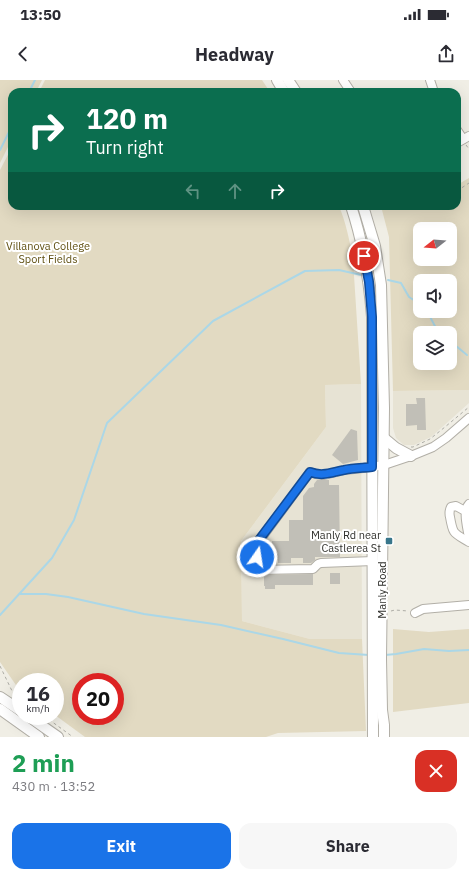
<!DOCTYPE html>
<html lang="en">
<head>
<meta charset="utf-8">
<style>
  :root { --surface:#fff; --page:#f7f7f7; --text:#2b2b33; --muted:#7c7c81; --accent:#1a73e8 }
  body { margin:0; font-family:"IBM Plex Sans",sans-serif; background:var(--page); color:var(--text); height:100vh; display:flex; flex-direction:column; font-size:15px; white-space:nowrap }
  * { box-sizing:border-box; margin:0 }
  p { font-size:13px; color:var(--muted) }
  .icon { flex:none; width:22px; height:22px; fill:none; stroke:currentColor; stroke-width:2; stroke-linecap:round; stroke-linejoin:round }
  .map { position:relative; height:657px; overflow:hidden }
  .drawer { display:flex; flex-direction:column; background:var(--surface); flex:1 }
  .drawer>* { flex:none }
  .hud { position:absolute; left:8px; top:8px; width:453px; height:122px; border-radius:12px; box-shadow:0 4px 16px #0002; background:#0b6e4f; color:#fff; overflow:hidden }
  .needle { width:26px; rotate:253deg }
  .controls { position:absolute; left:413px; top:142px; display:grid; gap:8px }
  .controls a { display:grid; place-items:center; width:44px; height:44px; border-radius:8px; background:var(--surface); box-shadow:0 4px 16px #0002; font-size:20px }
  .speed { position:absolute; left:12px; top:593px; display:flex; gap:8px; font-size:20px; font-weight:700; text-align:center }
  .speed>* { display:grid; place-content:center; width:52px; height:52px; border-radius:50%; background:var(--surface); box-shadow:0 4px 16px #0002; line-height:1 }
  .speed small { font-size:10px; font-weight:400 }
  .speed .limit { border:6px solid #d22; background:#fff; color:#111 }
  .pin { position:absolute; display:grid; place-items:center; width:34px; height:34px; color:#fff; margin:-17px; border:2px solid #fff; border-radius:50%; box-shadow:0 1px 4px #0007 }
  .me { position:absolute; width:44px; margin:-22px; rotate:13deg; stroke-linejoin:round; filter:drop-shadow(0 0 3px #0008) }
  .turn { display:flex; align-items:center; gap:14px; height:84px; padding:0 12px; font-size:18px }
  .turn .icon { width:52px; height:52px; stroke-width:2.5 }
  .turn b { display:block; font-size:28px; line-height:34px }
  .lanes { display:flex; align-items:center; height:38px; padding:0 12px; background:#0003; justify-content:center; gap:20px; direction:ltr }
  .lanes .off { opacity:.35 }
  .round { display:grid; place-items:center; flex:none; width:42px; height:42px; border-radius:12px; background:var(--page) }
  .headline { display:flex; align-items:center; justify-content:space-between; height:68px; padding:0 12px }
  h1 { font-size:24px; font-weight:800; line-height:30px; color:#1e9e55 }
  .action { display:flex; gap:8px; margin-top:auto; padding:8px 12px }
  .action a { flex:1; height:46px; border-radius:12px; background:var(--accent); color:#fff; font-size:16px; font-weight:800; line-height:46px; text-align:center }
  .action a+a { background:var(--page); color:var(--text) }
  .status { display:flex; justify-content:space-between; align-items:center; height:28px; padding:0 20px; background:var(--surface); direction:ltr }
  .status svg { height:11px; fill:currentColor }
  header { display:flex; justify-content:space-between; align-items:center; height:52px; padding:0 12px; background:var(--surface); font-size:18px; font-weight:800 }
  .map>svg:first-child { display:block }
</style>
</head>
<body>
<div class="status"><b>13:50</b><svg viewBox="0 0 49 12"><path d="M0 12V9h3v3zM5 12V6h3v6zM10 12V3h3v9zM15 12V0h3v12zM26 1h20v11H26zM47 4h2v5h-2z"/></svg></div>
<header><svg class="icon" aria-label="back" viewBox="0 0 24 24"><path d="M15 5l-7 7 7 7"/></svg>Headway<svg class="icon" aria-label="share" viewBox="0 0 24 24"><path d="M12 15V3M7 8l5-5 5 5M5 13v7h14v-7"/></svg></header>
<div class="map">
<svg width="469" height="657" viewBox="0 0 469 657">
  <rect width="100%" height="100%" fill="#f0eee5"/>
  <g fill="#e7e3d4">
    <path d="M 361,304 L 362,559 L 310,559 L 242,541 L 241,461 L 326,347 L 325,305 Z"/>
    <path d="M 469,310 L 469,323 L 431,357 L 414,365 L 404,365 L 396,358 L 393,348 L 393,311 Z"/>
  </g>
  <g fill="#e2dac2" fill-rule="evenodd">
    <path d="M 0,0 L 42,0 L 36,12 L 12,12 L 12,59 L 0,83 Z"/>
    <path d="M 45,0 L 262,0 L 270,12 L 39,12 Z"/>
    <path d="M 12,67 L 12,126 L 339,126 C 346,143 350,162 353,180 L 361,304 L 325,305 L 326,347 L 241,461 L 242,541 L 310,559 L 362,559 L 366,651 L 278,653 L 266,657 L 85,657 L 55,635 L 55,602 L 21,602 L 21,611 L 18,608 L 0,582 L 0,90 ZM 81,602 L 115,602 L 115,636 L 81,636 Z"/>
    <path d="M 469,98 L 469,310 L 393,311 L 389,157 L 381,126 L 457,126 L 457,105 ZM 420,149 L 450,149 L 450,179 L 420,179 ZM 420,201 L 450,201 L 450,231 L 420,231 ZM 420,253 L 450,253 L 450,283 L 420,283 Z"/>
    <path d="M 393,549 L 429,552 L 469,549 L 469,623 L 393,632 Z"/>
  </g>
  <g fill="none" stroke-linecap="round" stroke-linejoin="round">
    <g stroke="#abd7e7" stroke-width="2">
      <path d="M 29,12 L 35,0"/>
      <path d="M 0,70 L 12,46"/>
      <path d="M 388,200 L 401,203 L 409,217 L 420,224"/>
      <path d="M 427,231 L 437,250 L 440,253"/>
      <path d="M 450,261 L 467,275"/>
      <path d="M 20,514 L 46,514 L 68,517 L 144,534 L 221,545 L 283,559 L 339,573 L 369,575"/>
      <path d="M 0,535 L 52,478 L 74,440 L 107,343 L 213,241 L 305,191 L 339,190 L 361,195"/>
      <path d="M 385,575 L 396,574 L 424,569 L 449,571 L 469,570"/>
    </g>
  </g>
  <g fill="#c1bfb7">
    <path d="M 416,318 L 425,318 L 426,350 L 417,350 L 417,345 L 406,346 L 406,324 L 417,324 Z"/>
    <path d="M 351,349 L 357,351 L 358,380 L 343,384 L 332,375 Z"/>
    <path d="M 317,400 L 329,400 L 329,405 L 339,405 L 340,477 L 315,477 L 315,480 L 311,483 L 303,483 L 303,478 L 291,478 L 291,483 L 278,483 L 278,478 L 272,478 L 272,461 L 289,461 L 289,440 L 303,440 L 303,416 L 309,408 L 314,407 L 314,404 Z"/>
    <rect x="330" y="493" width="10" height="11"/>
    <path d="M 313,494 L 313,505 L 275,505 L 275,509 L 265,509 L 265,506 L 264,506 L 264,495 Z"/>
  </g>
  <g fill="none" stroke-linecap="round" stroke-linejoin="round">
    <defs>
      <g id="minor">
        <path d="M 343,0 L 351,12"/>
        <path d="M 430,0 L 434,12"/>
        <path d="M 457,50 L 463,59"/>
        <path d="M 457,63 L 469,56"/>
        <path d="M 469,424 C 462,431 468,449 469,459"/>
        <path d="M 465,431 L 456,426 L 451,427 C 449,431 449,433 450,437 C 453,455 454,453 469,462"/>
        <path d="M 373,481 L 321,483 L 318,484 L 313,489 L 257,490 L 257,464 L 310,392 L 316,394 L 324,395 L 345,390 L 372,387 L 384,385 L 411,376 L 433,367 L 446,358 L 469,338"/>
        <path d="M 415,533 L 423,529 L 469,525"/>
      </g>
      <g id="major">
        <path d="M 277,0 L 284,12"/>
        <path d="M 288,0 L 296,12"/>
        <path d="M 351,126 C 363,162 369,199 372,237 L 373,657"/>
        <path d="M 363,126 L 375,166 L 381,205 L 384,328 L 381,579 L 382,630 L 384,645 L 384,657"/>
        <path d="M 384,358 L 396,368 L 411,376"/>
        <path d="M 0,617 L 21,631"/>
        <path d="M 0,629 L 39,657"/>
        <path d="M 28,636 L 58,657"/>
      </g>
    </defs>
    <use href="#minor" stroke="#b2afa7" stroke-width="10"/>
    <use href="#major" stroke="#b2afa7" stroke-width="12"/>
    <g stroke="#adaca5" stroke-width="1" stroke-dasharray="3 3" stroke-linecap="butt">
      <path d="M 466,65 L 469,69"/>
      <path d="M 457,111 L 469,103"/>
      <path d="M 413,126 L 425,126"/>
      <path d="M 377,127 L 381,126"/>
      <path d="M 411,367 L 413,367 L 430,359 L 445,347 L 469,327"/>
      <path d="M 391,531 L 395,530 L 408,531"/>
      <path d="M 0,586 L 13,613 L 21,620"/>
      <path d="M 44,636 L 73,657"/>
    </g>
    <use href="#minor" stroke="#fff" stroke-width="8"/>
    <use href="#major" stroke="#fff" stroke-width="10"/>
  </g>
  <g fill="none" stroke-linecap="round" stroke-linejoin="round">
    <defs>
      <path id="route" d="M 257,477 L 256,464 L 310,392 C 323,397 332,392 344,390 C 353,388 363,388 372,387 L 372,237 L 369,202 L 364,176"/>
    </defs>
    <use href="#route" stroke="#114b97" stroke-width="10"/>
    <use href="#route" stroke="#1a73e8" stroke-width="7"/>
  </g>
  <rect fill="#38768b" stroke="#fff" stroke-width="1.5" x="385" y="457" width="8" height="8" rx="2"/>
  <g text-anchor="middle" stroke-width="4" stroke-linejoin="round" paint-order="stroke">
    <g font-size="11" fill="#605012" stroke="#fff">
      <text x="48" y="170">Villanova College<tspan x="48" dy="13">Sport Fields</tspan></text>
    </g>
    <g font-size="11" fill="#2f2f2b" stroke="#fff" text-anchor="end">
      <text x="381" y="459">Manly Rd near<tspan x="381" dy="13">Castlerea St</tspan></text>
    </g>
    <g font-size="11" fill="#2f2f2b" stroke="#fff">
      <text transform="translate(382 510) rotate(-90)" y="4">Manly Road</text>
    </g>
  </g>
</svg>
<div class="controls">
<a><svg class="needle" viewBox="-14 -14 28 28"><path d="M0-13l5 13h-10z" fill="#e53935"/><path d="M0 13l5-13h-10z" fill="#7c7c81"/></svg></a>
<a><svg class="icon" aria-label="sound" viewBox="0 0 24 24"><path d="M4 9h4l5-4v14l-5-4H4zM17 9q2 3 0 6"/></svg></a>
<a><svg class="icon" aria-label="layers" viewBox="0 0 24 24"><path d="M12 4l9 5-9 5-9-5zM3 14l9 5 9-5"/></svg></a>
</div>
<div class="speed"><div>16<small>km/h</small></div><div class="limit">20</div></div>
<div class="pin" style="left:364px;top:176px;background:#d93025"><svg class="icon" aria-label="arrive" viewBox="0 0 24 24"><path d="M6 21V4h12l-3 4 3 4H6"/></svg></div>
<svg class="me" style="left:257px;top:477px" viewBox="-20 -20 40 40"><circle r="17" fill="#1a73e8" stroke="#fff" stroke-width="3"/><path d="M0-11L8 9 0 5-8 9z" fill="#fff"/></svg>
<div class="hud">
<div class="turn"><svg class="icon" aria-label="right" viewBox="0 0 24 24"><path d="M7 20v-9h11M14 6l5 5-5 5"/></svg><div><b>120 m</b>Turn right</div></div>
<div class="lanes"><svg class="icon off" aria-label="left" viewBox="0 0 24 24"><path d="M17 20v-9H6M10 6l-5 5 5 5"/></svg><svg class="icon off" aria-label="ahead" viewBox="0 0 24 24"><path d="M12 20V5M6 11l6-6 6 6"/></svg><svg class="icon" aria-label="right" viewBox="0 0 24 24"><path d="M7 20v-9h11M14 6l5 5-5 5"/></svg></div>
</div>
</div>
<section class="drawer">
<div class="headline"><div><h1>2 min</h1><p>430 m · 13:52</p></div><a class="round" style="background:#d93025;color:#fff"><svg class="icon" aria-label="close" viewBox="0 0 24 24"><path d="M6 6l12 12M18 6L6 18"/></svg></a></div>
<div class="action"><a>Exit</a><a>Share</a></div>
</section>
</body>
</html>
